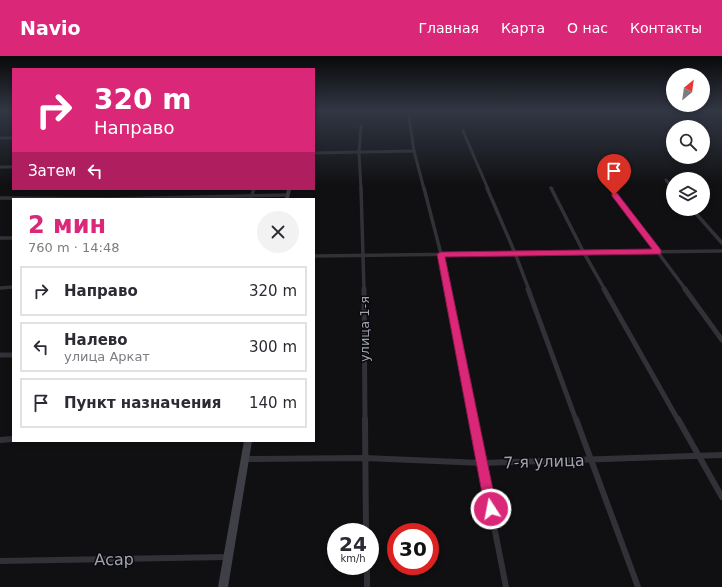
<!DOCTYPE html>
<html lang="ru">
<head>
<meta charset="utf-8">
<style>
  :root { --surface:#fff; --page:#f2f2f3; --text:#2b2b33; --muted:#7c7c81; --line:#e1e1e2; --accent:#db2777 }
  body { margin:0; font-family:"DejaVu Sans",sans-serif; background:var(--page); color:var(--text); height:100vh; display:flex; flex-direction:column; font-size:15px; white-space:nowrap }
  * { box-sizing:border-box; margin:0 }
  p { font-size:13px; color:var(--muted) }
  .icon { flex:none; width:22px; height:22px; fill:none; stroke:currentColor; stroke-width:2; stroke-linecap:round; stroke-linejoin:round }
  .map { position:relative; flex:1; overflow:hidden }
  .side { position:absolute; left:12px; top:142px; width:303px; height:244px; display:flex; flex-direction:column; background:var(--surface); border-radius:0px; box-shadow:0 2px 6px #0003 }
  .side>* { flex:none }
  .hud { position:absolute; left:12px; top:12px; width:303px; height:122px; border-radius:0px; box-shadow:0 2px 6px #0003; background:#db2777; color:#fff; overflow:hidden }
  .needle { width:26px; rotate:29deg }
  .controls { position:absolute; left:666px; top:12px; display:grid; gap:8px }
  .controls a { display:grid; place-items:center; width:44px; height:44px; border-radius:50%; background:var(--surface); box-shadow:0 2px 6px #0003; font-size:20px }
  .speed { position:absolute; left:327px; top:467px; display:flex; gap:8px; font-size:20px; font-weight:700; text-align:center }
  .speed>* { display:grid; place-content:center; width:52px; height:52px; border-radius:50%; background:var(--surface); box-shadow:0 2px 6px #0003; line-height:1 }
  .speed small { font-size:10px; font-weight:400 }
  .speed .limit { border:6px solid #d22; background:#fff; color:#111 }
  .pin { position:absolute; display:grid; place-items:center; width:34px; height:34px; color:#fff; margin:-41px -17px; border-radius:50% 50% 50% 0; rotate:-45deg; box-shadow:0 0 4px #0007 }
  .pin .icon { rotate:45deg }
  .me { position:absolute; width:44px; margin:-22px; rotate:349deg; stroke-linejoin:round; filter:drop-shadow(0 0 3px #0008) }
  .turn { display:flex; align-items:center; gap:14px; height:84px; padding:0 16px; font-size:18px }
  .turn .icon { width:52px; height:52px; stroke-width:2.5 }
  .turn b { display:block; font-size:28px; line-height:34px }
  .then { display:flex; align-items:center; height:38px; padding:0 16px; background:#0003; gap:8px; font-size:15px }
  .round { display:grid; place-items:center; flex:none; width:42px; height:42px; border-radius:21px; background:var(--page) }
  .summary { display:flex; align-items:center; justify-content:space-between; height:68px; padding:0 16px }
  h1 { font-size:24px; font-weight:700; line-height:30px; color:var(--accent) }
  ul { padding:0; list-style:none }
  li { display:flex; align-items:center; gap:12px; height:50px; margin:0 8px 6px; padding:0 8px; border:2px solid var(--line); border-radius:0px }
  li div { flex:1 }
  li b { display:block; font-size:15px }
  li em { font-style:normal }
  header { display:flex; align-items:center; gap:24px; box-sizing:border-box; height:56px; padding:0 20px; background:var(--accent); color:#fff }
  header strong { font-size:19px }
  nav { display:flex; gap:22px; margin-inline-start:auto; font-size:14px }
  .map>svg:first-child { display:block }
</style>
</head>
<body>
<header>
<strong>Navio</strong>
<nav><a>Главная</a><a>Карта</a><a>О нас</a><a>Контакты</a></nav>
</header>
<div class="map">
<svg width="722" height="531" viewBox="0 0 722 531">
  <rect width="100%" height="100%" fill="#101012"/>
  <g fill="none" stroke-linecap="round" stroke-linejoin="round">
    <g stroke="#313137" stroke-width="3">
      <path d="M 409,62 L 414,95 L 424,133"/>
      <path d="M 463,75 L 488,133"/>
      <path d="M 0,82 L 13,82"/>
      <path d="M 314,97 L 414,95"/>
      <path d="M 0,111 L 13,111"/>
      <path d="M 666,124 L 673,132"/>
      <path d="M 606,127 L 611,133"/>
      <path d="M 551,132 L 552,133"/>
      <path d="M 361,133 L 359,96 L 361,70"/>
    </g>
    <g stroke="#313137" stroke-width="3.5">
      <path d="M 361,132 L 364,234"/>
      <path d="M 424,132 L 441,198 L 448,234"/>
      <path d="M 487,132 L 515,197 L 529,234"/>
      <path d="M 551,132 L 584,197 L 605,234"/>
      <path d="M 610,132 L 686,234"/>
      <path d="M 251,141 L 254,133"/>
      <path d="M 0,142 L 111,143 L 287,139"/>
      <path d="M 692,153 L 722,187"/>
      <path d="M 0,182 L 13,182"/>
      <path d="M 314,200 L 722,195"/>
      <path d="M 0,232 L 13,231"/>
    </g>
    <g stroke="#313137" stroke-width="5">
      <path d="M 364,233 L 365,364"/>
      <path d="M 448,233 L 473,364"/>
      <path d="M 528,233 L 576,364"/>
      <path d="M 604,233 L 678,364"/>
      <path d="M 685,233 L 722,284"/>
      <path d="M 0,299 L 13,299"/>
    </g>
    <g stroke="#313137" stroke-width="6">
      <path d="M 365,363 L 366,476"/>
      <path d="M 473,363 L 506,531"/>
      <path d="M 576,363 L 638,531"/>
      <path d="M 678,363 L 722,441"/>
      <path d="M 0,384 L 13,383"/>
      <path d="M 245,403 L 365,402 L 482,407 L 722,399"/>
      <path d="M 0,505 L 227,501"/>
      <path d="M 367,510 L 367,531"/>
    </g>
    <g fill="#3f3f47" fill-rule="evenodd">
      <path d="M 314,55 L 317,55 L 314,58 Z"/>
      <path d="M 287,133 L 291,133 L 289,143 L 285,143 Z"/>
      <path d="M 244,385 L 252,385 L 228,531 L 218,531 Z"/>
    </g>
  </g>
  <linearGradient id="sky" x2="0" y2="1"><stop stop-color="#09090a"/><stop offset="0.42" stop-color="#313744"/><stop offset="1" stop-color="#313744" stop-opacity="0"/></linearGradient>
  <rect width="722" height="130" fill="url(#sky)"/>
  <path fill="#db2777" stroke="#8e194d" d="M 612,137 L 617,137 L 661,194 L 661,198 L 445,201 L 497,453 L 495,458 L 491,460 L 487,458 L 485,453 L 437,198 L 441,196 L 652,193 L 612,140 Z"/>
  <g text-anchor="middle" stroke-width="3" stroke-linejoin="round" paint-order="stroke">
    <g font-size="13" fill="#a0a3b3" stroke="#0b0b0d">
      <text transform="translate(364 273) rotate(-90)" y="5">улица 1-я</text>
    </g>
    <g font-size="16" fill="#a0a3b3" stroke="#0b0b0d">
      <text transform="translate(544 405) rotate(-2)" y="6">7-я улица</text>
      <text transform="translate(114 503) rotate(-1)" y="6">Асар</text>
    </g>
  </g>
</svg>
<div class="controls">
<a><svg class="needle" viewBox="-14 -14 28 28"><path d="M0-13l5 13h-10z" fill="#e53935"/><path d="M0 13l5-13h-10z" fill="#7c7c81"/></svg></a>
<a><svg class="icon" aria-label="search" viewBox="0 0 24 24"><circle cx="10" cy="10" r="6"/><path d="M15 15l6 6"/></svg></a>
<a><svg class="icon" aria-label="layers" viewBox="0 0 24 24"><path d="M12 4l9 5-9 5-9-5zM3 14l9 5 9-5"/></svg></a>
</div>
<div class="speed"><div>24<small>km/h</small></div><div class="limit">30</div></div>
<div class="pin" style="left:614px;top:139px;background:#d93025"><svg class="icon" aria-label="arrive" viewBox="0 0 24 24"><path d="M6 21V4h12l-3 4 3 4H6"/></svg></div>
<svg class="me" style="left:491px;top:453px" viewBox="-20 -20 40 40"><circle r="17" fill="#db2777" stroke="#fff" stroke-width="3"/><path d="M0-11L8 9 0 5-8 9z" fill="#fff"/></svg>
<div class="hud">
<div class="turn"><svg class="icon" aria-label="right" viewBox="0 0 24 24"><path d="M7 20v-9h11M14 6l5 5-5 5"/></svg><div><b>320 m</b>Направо</div></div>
<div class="then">Затем<svg class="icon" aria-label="left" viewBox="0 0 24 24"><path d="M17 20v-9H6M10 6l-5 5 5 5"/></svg></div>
</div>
<section class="side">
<div class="summary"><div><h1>2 мин</h1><p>760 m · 14:48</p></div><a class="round"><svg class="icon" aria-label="close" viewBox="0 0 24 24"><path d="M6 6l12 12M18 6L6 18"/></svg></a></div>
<ul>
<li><svg class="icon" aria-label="right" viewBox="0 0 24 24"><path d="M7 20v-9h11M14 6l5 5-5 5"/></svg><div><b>Направо</b></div><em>320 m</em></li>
<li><svg class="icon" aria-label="left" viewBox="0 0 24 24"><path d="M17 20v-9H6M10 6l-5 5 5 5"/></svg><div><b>Налево</b><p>улица Аркат</p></div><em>300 m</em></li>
<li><svg class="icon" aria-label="arrive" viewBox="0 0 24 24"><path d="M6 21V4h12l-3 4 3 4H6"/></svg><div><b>Пункт назначения</b></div><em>140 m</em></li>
</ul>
</section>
</div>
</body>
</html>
